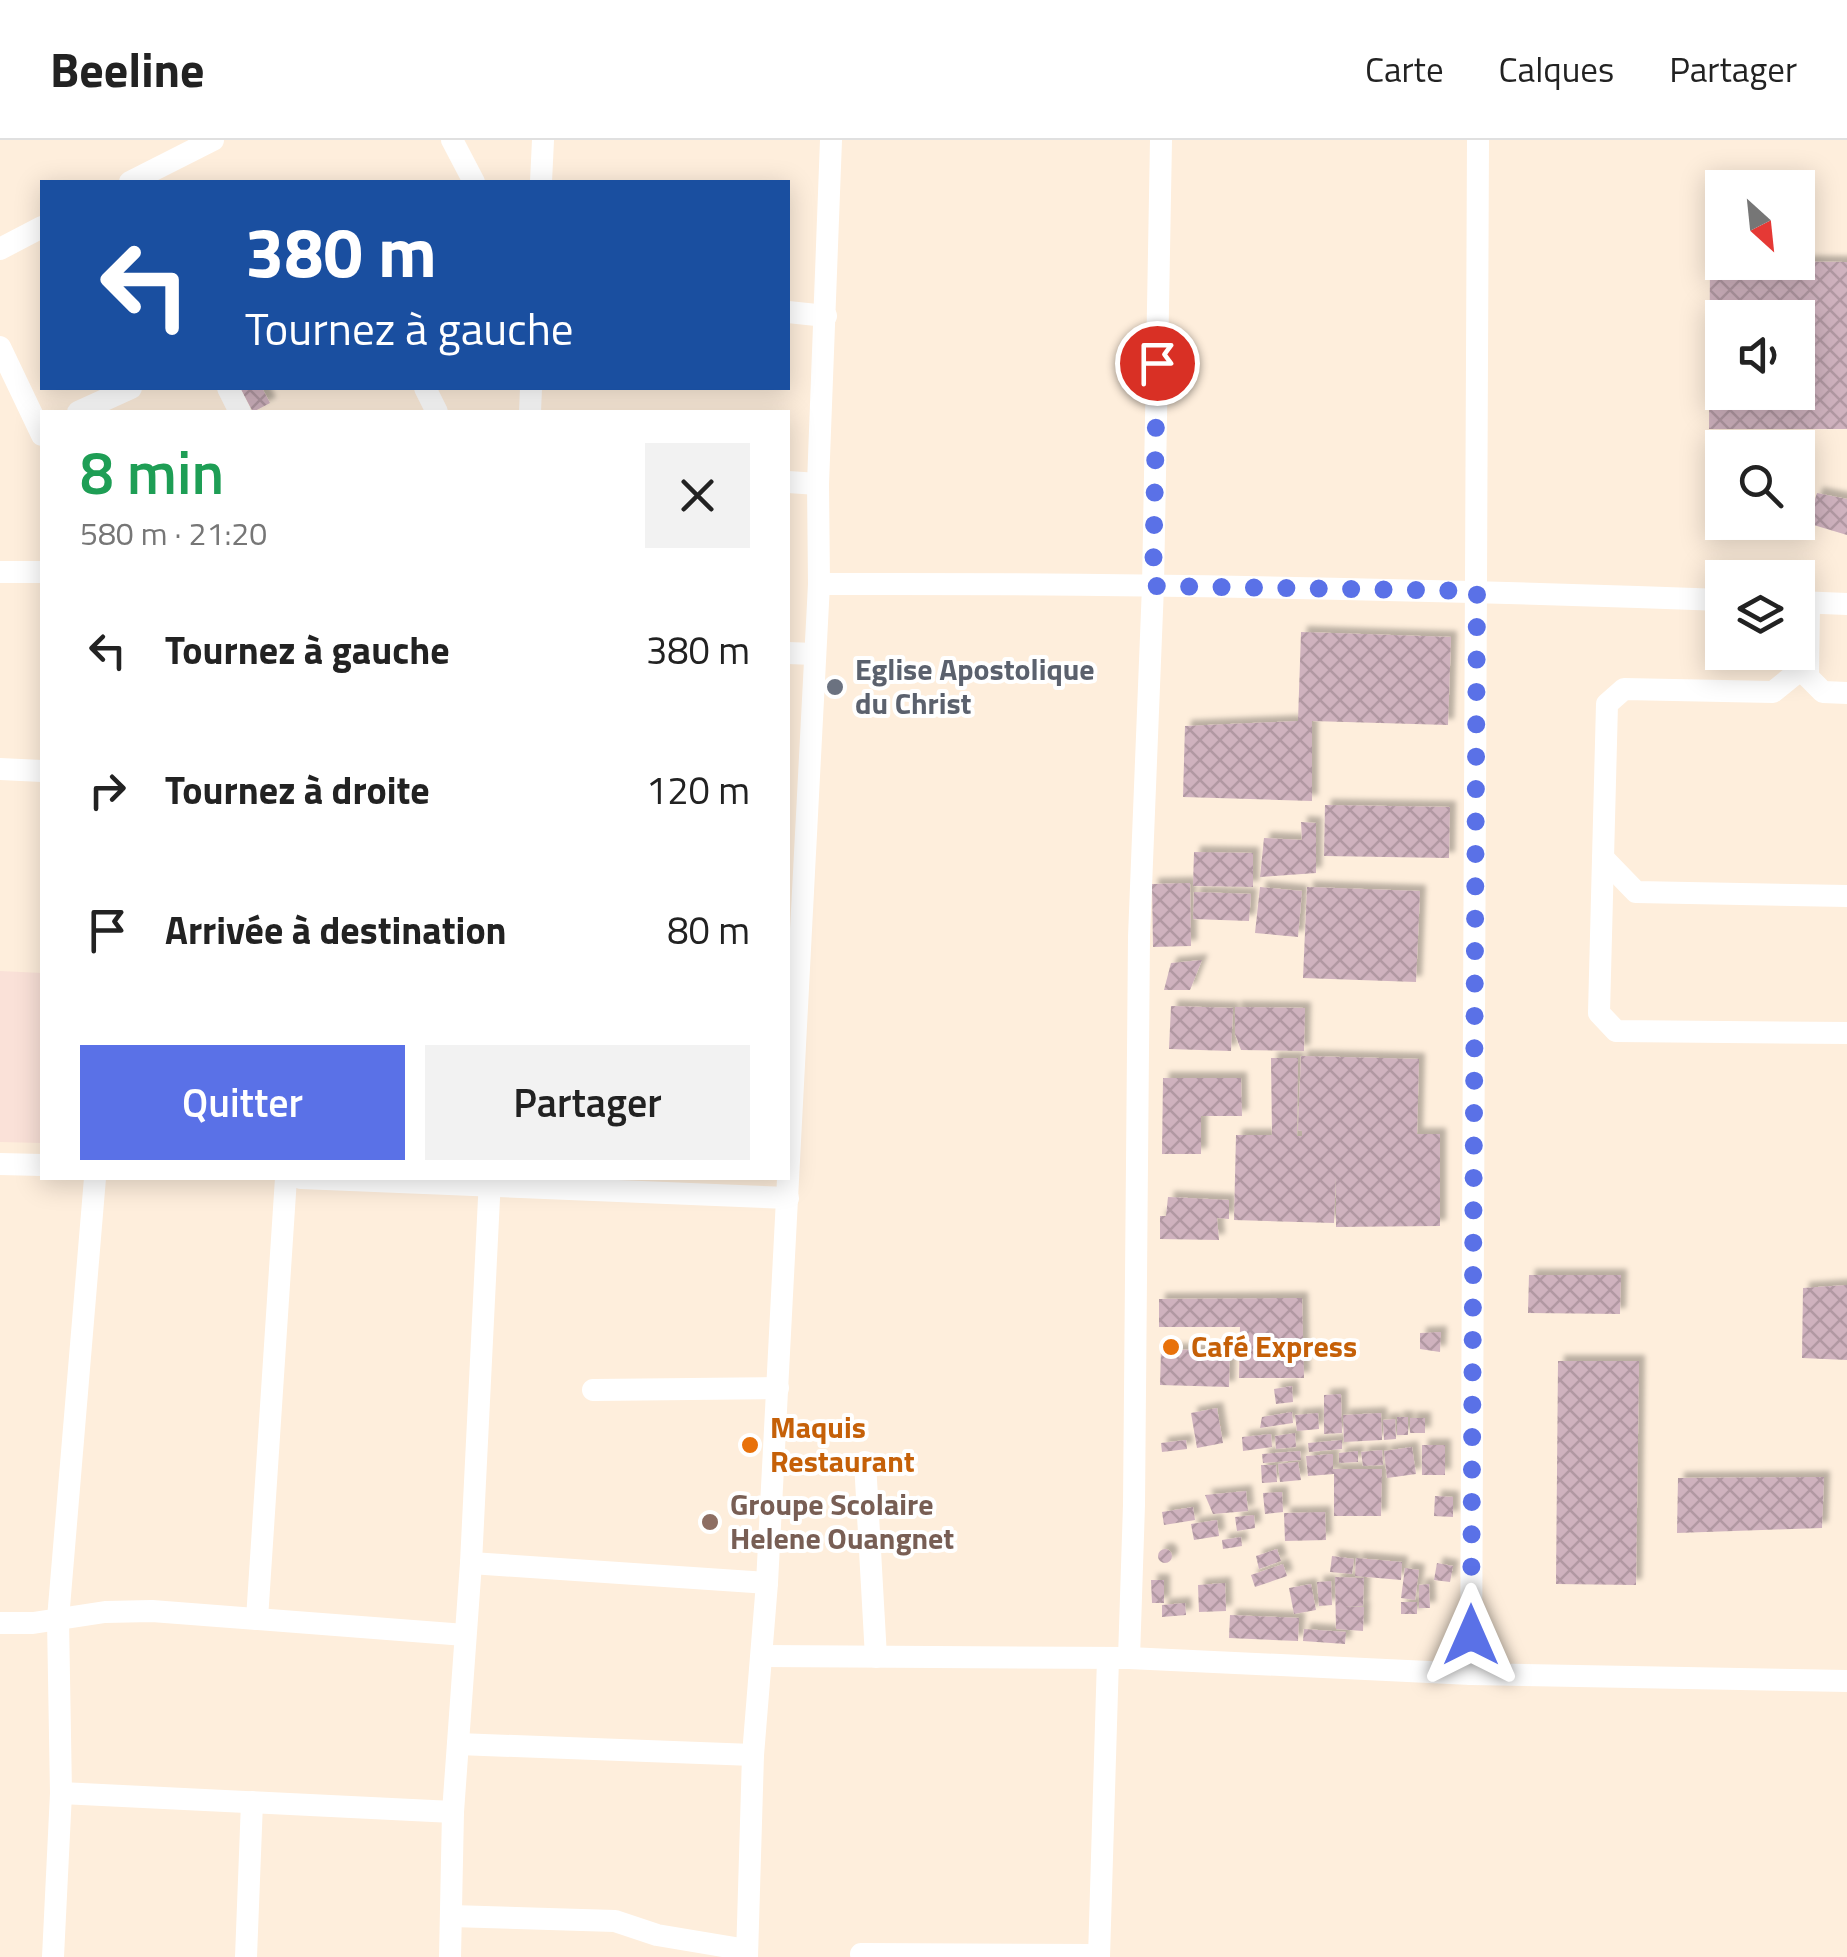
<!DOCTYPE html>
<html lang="fr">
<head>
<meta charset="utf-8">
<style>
  :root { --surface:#fff; --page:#f2f2f2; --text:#222; --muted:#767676; --line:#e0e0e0; --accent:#5a71e7 }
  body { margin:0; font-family:"Titillium Web",sans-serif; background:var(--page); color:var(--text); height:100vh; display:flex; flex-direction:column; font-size:38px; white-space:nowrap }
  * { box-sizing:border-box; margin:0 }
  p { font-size:32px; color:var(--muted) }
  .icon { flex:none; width:55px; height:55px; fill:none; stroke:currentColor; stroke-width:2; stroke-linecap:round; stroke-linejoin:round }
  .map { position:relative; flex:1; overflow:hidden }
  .panel { position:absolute; left:40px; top:270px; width:750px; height:770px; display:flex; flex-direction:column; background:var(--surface); border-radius:0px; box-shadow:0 5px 25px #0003 }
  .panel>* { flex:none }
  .guide { position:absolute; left:40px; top:40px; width:750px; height:210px; border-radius:0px; box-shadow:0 5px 25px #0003; background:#1a4fa0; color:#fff; overflow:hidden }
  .needle { width:65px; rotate:153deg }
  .tools { position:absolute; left:1705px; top:30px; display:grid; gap:20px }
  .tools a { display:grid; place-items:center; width:110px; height:110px; border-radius:0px; background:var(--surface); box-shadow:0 5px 25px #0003; font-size:50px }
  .pin { position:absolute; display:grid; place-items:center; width:85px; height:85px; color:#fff; margin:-42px; border:5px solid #fff; border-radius:50%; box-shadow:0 2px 10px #0007 }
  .me { position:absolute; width:110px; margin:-55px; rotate:0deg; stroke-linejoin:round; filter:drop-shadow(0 0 8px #0008) }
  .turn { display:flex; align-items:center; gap:35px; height:210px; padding:0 40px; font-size:45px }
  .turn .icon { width:130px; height:130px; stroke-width:2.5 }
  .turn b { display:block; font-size:70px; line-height:85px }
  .round { display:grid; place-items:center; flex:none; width:105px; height:105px; border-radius:0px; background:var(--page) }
  .head { display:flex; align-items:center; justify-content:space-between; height:170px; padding:0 40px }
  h1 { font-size:60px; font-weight:600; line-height:75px; color:#1e9e55 }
  .primary-button { display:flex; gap:20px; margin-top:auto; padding:20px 40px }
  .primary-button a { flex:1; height:115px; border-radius:0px; background:var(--accent); color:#fff; font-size:40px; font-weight:600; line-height:115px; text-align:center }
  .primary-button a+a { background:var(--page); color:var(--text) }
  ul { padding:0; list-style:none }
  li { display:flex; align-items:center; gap:30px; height:140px; padding:0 40px }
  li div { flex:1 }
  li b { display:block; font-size:38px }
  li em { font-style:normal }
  header { display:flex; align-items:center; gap:60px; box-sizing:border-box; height:140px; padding:0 50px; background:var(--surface); border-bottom:2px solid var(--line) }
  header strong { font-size:48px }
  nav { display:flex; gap:55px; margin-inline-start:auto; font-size:35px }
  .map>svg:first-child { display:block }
</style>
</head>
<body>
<header>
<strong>Beeline</strong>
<nav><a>Carte</a><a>Calques</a><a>Partager</a></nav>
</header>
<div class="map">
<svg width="1847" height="1817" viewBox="0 0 1847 1817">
  <defs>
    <pattern id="building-cross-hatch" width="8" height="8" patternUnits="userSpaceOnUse" patternTransform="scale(2.5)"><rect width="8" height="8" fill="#cfb2be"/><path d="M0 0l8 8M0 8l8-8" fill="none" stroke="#b198a2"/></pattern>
    <filter id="shadow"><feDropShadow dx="6" dy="-6" stdDeviation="2.5" flood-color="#0004"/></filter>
  </defs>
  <rect width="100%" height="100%" fill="#feeedc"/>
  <path fill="#fae1d8" d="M 0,831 L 42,833 L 42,1003 L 0,1002 Z"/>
  <g fill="url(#building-cross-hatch)" fill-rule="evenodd" filter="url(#shadow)">
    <path d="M 1710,121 L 1847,122 L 1847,289 L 1709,289 ZM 1722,178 L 1798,178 L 1798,252 L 1722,252 Z"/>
    <path d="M 240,248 L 262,248 L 270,263 L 253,272 Z"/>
    <path d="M 1817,353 L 1847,359 L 1847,395 L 1807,383 Z"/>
    <path d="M 1301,492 L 1451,497 L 1448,585 L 1312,581 L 1312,661 L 1183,657 L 1185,586 L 1298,581 Z"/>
    <path d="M 1325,665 L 1450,667 L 1449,718 L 1324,716 Z"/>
    <path d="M 1301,682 L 1316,683 L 1316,733 L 1260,737 L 1264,698 L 1302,700 Z"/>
    <path d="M 1194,712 L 1253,713 L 1253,747 L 1193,746 Z"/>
    <path d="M 1190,743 L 1191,806 L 1153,807 L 1152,744 Z"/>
    <path d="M 1260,747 L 1302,751 L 1298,797 L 1255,793 Z"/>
    <path d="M 1307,747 L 1420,751 L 1416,842 L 1303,838 Z"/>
    <path d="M 1194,752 L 1251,754 L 1249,781 L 1193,779 Z"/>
    <path d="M 1202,820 L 1190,850 L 1164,850 L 1171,823 Z"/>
    <path d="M 1171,866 L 1233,868 L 1231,911 L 1169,909 Z"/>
    <path d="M 1235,867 L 1305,868 L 1304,911 L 1241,910 L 1235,894 Z"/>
    <path d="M 1301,916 L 1419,919 L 1417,994 L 1440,994 L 1440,1086 L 1336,1087 L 1336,1035 L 1334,1083 L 1234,1080 L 1236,995 L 1272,995 L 1271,918 L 1298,918 L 1297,996 L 1302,996 L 1302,991 L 1298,990 Z"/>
    <path d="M 1163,938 L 1241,938 L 1242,976 L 1201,976 L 1201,1014 L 1162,1014 Z"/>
    <path d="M 1168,1057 L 1229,1060 L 1229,1079 L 1217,1078 L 1219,1100 L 1160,1099 L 1160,1076 L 1166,1076 Z"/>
    <path d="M 1529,1135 L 1621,1135 L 1620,1174 L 1528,1173 Z"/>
    <path d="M 1847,1145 L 1847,1220 L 1802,1218 L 1803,1148 Z"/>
    <path d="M 1302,1158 L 1304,1238 L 1239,1238 L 1240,1187 L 1159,1187 L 1159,1159 Z"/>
    <path d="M 1441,1192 L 1440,1212 L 1420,1209 L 1420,1193 Z"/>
    <path d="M 1161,1209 L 1230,1211 L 1229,1247 L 1160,1245 Z"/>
    <path d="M 1558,1221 L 1639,1221 L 1636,1445 L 1556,1444 Z"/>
    <path d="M 1292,1246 L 1293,1262 L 1276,1264 L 1274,1249 Z"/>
    <path d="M 1341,1254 L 1342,1293 L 1324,1294 L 1324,1255 Z"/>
    <path d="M 1217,1268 L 1223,1303 L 1197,1308 L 1191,1273 Z"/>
    <path d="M 1292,1272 L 1293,1283 L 1260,1288 L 1262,1277 Z"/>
    <path d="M 1318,1273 L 1319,1289 L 1297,1291 L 1295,1275 Z"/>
    <path d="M 1381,1273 L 1382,1300 L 1344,1302 L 1343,1275 Z"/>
    <rect x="1397" y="1277" width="11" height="18"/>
    <rect x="1410" y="1278" width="15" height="15"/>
    <path d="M 1395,1279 L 1396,1299 L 1384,1300 L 1383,1280 Z"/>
    <path d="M 1295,1293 L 1296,1307 L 1276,1309 L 1275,1296 Z"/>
    <path d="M 1271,1294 L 1272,1307 L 1243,1311 L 1242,1297 Z"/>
    <path d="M 1186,1300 L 1187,1309 L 1162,1312 L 1161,1303 Z"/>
    <path d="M 1342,1300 L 1342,1309 L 1309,1312 L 1308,1303 Z"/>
    <rect x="1422" y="1305" width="23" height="30"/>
    <path d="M 1412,1307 L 1416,1334 L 1387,1338 L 1384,1311 Z"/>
    <path d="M 1382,1310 L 1383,1325 L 1363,1326 L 1361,1312 Z"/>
    <path d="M 1300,1311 L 1301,1320 L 1263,1323 L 1262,1314 Z"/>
    <path d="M 1358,1311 L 1358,1322 L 1339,1323 L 1339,1313 Z"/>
    <path d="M 1333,1314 L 1333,1329 L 1382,1329 L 1381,1376 L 1334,1376 L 1334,1334 L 1308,1336 L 1306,1316 Z"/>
    <path d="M 1298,1322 L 1301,1340 L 1280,1342 L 1278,1324 Z"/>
    <path d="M 1261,1325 L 1276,1325 L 1277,1342 L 1262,1343 Z"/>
    <path d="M 1824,1337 L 1822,1388 L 1677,1393 L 1678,1338 Z"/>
    <path d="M 1246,1351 L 1248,1371 L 1213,1374 L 1205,1355 Z"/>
    <path d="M 1282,1352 L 1283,1372 L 1265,1374 L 1263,1353 Z"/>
    <path d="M 1435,1356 L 1453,1357 L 1453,1377 L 1434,1376 Z"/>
    <path d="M 1193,1367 L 1195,1380 L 1164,1385 L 1162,1372 Z"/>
    <path d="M 1325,1372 L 1326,1400 L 1285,1401 L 1284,1373 Z"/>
    <path d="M 1254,1375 L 1255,1388 L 1237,1391 L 1235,1377 Z"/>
    <path d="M 1217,1380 L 1219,1396 L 1194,1400 L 1191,1384 Z"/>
    <path d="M 1241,1397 L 1242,1406 L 1223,1409 L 1222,1400 Z"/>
    <circle cx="1165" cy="1416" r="7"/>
    <path d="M 1277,1409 L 1281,1421 L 1259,1429 L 1256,1416 Z"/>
    <path d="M 1332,1416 L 1354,1419 L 1352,1434 L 1330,1432 Z"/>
    <path d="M 1356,1418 L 1402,1422 L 1401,1440 L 1355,1436 Z"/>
    <path d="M 1437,1423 L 1453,1426 L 1450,1442 L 1434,1440 Z"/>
    <path d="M 1283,1424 L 1287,1436 L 1255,1447 L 1251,1435 Z"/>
    <path d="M 1405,1428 L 1419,1430 L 1415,1460 L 1401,1458 Z"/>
    <path d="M 1335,1437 L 1364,1438 L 1363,1466 L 1344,1466 L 1364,1467 L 1363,1491 L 1336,1489 Z"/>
    <path d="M 1151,1440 L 1164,1440 L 1164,1463 L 1152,1463 Z"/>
    <path d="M 1331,1441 L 1332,1465 L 1319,1466 L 1317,1442 Z"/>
    <path d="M 1225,1443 L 1226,1471 L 1199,1472 L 1198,1445 Z"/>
    <path d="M 1311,1444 L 1316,1470 L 1294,1474 L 1289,1448 Z"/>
    <path d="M 1429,1444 L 1430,1468 L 1419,1468 L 1419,1445 Z"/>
    <rect x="1401" y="1462" width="16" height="12"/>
    <path d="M 1185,1463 L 1186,1475 L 1162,1477 L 1162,1465 Z"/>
    <path d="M 1230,1475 L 1299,1478 L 1298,1501 L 1229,1498 Z"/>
    <path d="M 1304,1489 L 1346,1492 L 1345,1504 L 1303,1501 Z"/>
  </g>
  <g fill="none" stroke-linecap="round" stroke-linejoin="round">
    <g stroke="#fff" stroke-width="22">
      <path d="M 452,0 L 474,42"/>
      <path d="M 130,42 L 213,0"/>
      <path d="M 541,42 L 543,0"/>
      <path d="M 0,109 L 42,87"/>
      <path d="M 788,172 L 826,176"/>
      <path d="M 0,207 L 42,295"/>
      <path d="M 228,248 L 240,272"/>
      <path d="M 425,248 L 437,272"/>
      <path d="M 78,272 L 131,248"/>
      <path d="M 530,272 L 531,248"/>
      <path d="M 788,342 L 818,344"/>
      <path d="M 0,432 L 42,432"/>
      <path d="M 819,444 C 1120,443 1421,449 1722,460"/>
      <path d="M 1798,462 L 1847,464"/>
      <path d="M 1809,463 L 1808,537 L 1823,552 L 1847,553"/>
      <path d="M 1795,512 L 1794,535 L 1773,552 L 1624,549 L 1607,564 L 1599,873 L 1616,891 L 1847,893"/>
      <path d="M 788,513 L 814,514"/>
      <path d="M 0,629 L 42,631"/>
      <path d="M 1603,718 L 1636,752 L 1847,756"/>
      <path d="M 0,1024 L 42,1025"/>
      <path d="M 301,1038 L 788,1058"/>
      <path d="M 593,1250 L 778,1248"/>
      <path d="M 865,1322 L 876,1517"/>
      <path d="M 471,1423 L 767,1443"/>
      <path d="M 257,1479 L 286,1038"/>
      <path d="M 0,1483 L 33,1483 L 105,1472 L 152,1471 L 465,1495"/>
      <path d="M 763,1516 L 1129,1518 L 1471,1534 L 1847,1541"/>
      <path d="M 1129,1518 L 1134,1365 L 1139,797 L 1153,446 L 1161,0"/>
      <path d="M 1471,1534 L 1478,0"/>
      <path d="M 458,1604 L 753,1615"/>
      <path d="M 61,1653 L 453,1672"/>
      <path d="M 451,1776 L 615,1781 L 657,1795 L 747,1810"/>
      <path d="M 861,1814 L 1099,1815"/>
      <path d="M 53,1817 L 61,1653 L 58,1479 L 95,1038"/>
      <path d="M 246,1817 L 252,1662"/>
      <path d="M 450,1817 L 453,1672 L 471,1423 L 490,1038"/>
      <path d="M 747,1817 L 753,1615 L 767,1443 L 819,444 L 818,344 L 831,0"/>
      <path d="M 1099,1817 L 1108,1518"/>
    </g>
  </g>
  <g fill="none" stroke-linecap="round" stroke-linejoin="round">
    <path stroke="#5a71e7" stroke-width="18" stroke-dasharray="0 32.4" d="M 1157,223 L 1153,446 L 1477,451 L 1471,1495"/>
  </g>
  <circle fill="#6b7280" stroke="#fff" stroke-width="4" cx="835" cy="547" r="10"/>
  <g fill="#e8710a" stroke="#fff" stroke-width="4">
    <circle cx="1171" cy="1207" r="10"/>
    <circle cx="750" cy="1305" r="10"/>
  </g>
  <circle fill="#8d6e63" stroke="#fff" stroke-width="4" cx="710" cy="1382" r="10"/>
  <g text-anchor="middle" stroke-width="8" stroke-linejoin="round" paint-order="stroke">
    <g font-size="30" font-weight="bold" fill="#5b616d" stroke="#fff" text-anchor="start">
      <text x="855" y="540">Eglise Apostolique<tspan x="855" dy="34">du Christ</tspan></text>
    </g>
    <g font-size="30" font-weight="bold" fill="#c56008" stroke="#fff" text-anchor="start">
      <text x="1191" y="1217">Café Express</text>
      <text x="770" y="1298">Maquis<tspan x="770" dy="34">Restaurant</tspan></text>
    </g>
    <g font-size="30" font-weight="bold" fill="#785e54" stroke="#fff" text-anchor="start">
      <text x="730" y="1375">Groupe Scolaire<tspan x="730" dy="34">Helene Ouangnet</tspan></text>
    </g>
  </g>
</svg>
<div class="tools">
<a><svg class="needle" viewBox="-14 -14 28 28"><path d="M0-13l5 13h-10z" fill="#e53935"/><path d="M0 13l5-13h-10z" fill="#767676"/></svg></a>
<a><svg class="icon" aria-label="sound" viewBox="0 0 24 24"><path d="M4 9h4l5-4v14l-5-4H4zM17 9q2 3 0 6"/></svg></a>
<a><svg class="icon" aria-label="search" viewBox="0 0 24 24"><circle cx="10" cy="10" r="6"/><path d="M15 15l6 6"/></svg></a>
<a><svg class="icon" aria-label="layers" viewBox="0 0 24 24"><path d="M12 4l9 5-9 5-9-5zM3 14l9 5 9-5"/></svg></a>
</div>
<div class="pin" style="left:1157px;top:223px;background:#d93025"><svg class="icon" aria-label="arrive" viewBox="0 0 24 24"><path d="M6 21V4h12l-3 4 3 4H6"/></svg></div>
<svg class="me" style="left:1471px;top:1495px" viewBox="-20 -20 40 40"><path d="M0-17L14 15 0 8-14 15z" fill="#5a71e7" stroke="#fff" stroke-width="4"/></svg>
<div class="guide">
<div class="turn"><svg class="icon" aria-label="left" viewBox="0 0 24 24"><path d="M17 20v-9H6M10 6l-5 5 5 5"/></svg><div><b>380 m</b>Tournez à gauche</div></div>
</div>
<section class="panel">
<div class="head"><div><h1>8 min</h1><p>580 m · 21:20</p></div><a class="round"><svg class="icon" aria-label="close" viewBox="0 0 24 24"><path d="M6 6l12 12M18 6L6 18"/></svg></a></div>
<ul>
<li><svg class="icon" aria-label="left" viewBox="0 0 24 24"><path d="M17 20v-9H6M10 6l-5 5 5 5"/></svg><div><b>Tournez à gauche</b></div><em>380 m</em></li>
<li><svg class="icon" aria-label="right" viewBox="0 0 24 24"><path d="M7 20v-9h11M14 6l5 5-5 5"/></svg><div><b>Tournez à droite</b></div><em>120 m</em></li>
<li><svg class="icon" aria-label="arrive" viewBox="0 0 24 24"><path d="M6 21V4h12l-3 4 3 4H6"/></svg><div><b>Arrivée à destination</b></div><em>80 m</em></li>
</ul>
<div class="primary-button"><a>Quitter</a><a>Partager</a></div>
</section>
</div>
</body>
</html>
